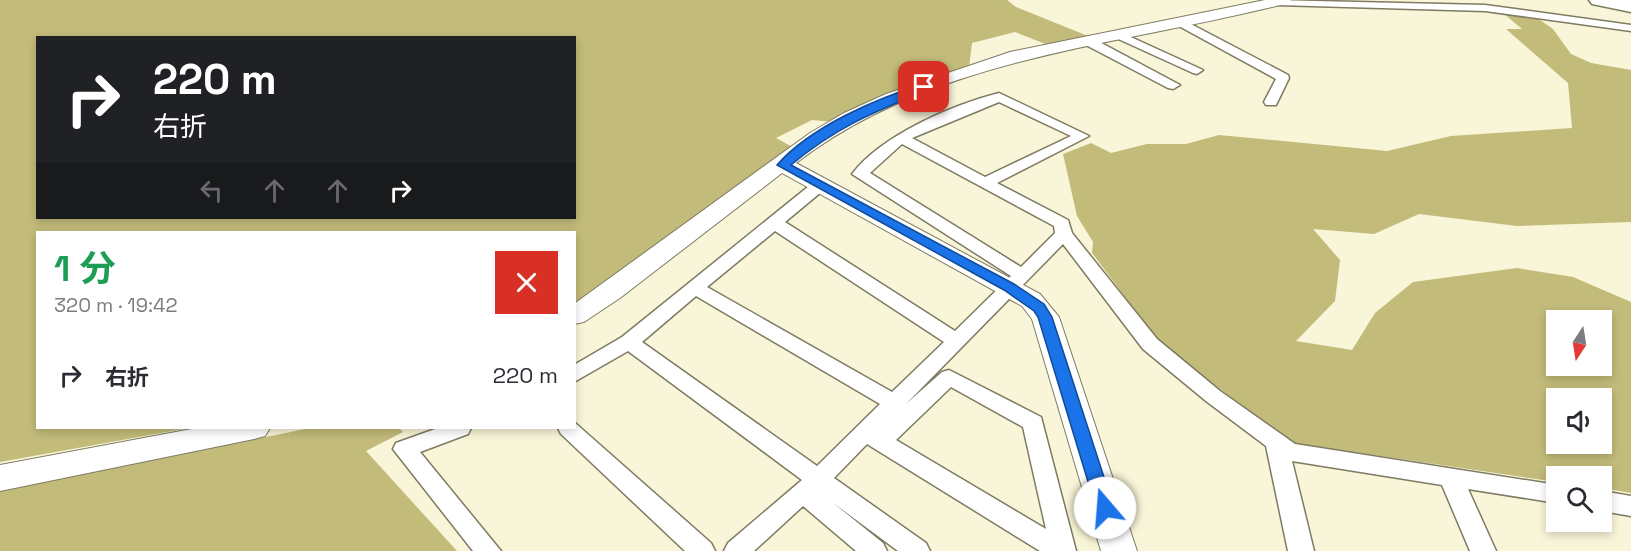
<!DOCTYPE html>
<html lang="ja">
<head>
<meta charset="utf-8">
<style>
  :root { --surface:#fff; --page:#f7f7f7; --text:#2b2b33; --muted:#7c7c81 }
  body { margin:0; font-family:"Space Grotesk","Noto Sans JP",sans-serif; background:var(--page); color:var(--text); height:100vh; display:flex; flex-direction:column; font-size:22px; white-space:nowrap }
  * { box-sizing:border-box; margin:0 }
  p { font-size:20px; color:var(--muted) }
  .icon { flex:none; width:33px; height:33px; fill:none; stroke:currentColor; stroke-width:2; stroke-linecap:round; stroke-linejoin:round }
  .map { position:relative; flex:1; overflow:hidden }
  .sheet { position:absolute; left:36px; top:231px; width:540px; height:198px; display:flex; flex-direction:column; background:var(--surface); border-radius:0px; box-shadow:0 3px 9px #0003 }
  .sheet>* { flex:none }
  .banner { position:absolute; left:36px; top:36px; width:540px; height:183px; border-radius:0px; box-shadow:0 3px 9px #0003; background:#202124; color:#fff; overflow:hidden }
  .needle { width:39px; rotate:192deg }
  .fabs { position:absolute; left:1546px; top:310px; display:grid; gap:12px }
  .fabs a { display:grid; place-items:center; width:66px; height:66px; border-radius:0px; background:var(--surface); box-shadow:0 3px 9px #0003; font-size:30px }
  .pin { position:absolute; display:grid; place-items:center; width:51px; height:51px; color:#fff; margin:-26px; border-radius:12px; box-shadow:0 3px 9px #0006 }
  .me { position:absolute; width:66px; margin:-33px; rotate:342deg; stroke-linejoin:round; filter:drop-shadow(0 0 4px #0008) }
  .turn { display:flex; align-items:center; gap:21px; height:126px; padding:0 18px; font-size:27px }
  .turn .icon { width:78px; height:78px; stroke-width:2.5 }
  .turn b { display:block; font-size:42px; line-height:51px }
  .lanes { display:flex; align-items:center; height:57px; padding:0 18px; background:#0003; justify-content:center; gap:30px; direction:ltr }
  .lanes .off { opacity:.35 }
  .round { display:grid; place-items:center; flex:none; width:63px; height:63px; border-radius:0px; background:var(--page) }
  .summary { display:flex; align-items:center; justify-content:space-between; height:102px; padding:0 18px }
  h1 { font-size:36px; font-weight:700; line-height:45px; color:#1e9e55 }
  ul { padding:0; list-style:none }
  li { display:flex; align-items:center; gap:18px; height:84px; padding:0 18px }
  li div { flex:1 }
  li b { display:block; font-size:22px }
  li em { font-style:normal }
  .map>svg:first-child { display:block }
</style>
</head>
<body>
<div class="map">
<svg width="1631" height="551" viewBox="0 0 1631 551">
  <rect width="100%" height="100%" fill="#f8f5d8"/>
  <g fill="#c3bb7a" fill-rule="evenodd">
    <path d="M 0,0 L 1007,0 L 1016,7 L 1088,36 L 1048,45 L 1015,32 L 972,43 L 969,68 L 833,122 L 812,120 L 776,138 L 796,149 L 575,308 L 574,232 L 38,232 L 38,428 L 189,428 L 0,462 ZM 38,38 L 574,38 L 574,218 L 38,218 Z"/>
    <path d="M 1503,13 L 1534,16 L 1553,29 L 1571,54 L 1591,63 L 1631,70 L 1631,222 L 1517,226 L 1419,214 L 1374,234 L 1313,229 L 1340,260 L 1335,301 L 1296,341 L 1352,350 L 1375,313 L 1413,282 L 1517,268 L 1573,277 L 1631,302 L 1631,493 L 1602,488 L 1602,477 L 1557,477 L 1557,482 L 1293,443 L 1162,346 L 1092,253 L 1093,242 L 1077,216 L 1063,154 L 1091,143 L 1111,153 L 1147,144 L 1186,144 L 1219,135 L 1387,151 L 1451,136 L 1572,128 L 1568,83 L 1506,29 L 1522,29 ZM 1557,321 L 1602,321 L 1602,366 L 1557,366 ZM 1557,399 L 1602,399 L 1602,444 L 1557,444 Z"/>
    <path d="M 310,428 L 399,428 L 403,432 L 366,451 L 457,551 L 0,551 L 0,491 Z"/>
  </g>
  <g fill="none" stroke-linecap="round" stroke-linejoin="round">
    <defs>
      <g id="street">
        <path d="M 1273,0 L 1485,5 L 1631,25 L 1631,31 L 1485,11 L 1277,5 L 1273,4 Z"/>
        <path d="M 1177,21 L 1185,21 L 1288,75 L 1289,78 L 1276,105 L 1266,105 L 1264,102 L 1276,79 L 1177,25 Z"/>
        <path d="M 1114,33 L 1122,33 L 1203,70 L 1197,74 L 1193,73 L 1114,37 Z"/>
        <path d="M 1084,38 L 1092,38 L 1180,85 L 1173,89 L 1168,88 L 1084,44 Z"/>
        <path d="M 999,93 L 1089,136 L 997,183 L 1068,220 L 1072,233 L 1157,339 L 1220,391 L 1295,444 L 1557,485 L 1557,503 L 1468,489 L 1496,551 L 1470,551 L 1442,485 L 1292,461 L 1314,551 L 1288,551 L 1266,446 L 1206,401 L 1143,349 L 1063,244 L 906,404 L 942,372 L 949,370 L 1041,417 L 1076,551 L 1040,551 L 867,444 L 834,478 L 926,543 L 930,551 L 898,551 L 832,502 L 883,543 L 887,551 L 856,551 L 803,506 L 754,551 L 724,551 L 728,543 L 802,480 L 628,351 L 574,382 L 574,365 L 622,337 L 814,182 L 826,182 L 828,185 L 826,188 L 785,222 L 955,331 L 1011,276 L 852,174 C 882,135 952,105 999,93 ZM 999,102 L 1071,136 L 985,177 L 912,138 ZM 902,144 L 1054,226 L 1055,233 L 1021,267 L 870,173 ZM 775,231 L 944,342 L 892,392 L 707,287 ZM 696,296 L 880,404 L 817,466 L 642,342 ZM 951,387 L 1023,427 L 1046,529 L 896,440 Z"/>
        <path d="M 574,422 L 711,543 L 715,551 L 685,551 L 561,434 L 558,428 L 574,428 Z"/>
        <path d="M 438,428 L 471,428 L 468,434 L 420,452 L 501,551 L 473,551 L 393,449 L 396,443 Z"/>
        <path d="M 1602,491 L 1631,496 L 1631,516 L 1602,511 Z"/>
      </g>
      <g id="secondary">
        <path d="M 1265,0 L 1291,0 L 1288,3 C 1122,46 936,55 796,163 L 1040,294 L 1059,317 L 1137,551 L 1101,551 L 1032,319 L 1022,306 L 782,173 L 620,298 L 584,322 L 574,324 L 574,304 L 810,133 L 844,113 L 886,94 L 1010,52 Z"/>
        <path d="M 197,428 L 270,428 L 265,436 L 254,439 L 0,491 L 0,465 Z"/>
      </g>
      <path id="highway" d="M 1589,0 L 1631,0 L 1631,12 L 1592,4 Z"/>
    </defs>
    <use href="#street" stroke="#7e7b62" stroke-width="3"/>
    <use href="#secondary" stroke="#7e7b62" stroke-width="2"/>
    <use href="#highway" stroke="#7e7b62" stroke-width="3"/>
    <use href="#street" fill="#fff" fill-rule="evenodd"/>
    <use href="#secondary" fill="#fff" fill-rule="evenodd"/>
    <use href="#highway" fill="#fff" fill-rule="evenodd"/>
  </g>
  <path fill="#1a73e8" stroke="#114b97" stroke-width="1.5" d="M 924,84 L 929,87 L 928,90 C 874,112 836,127 791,165 L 1014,284 L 1044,304 L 1052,317 L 1114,508 L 1112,514 L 1105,516 L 1099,514 L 1096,508 L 1038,317 L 1034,311 L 1004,290 L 777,165 C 810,127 877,98 924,84 Z"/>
</svg>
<div class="fabs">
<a><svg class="needle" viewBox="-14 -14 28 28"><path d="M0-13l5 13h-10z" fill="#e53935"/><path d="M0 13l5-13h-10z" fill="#7c7c81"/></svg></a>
<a><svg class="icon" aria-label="sound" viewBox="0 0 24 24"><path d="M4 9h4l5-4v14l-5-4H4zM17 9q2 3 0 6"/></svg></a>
<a><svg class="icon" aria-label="search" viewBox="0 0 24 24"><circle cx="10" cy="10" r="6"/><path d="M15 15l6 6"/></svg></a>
</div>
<div class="pin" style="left:924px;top:87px;background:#d93025"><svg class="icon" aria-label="arrive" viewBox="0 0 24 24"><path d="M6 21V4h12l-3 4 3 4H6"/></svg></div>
<svg class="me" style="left:1105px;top:508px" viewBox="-20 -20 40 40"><circle r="19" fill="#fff"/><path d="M0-13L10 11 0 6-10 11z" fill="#1a73e8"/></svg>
<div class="banner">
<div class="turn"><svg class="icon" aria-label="right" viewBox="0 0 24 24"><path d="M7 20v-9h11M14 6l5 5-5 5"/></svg><div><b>220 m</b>右折</div></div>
<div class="lanes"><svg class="icon off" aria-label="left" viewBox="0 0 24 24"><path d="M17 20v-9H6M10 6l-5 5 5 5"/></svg><svg class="icon off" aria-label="ahead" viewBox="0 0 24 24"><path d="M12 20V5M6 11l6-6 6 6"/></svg><svg class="icon off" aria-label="ahead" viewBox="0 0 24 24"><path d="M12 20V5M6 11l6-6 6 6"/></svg><svg class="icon" aria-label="right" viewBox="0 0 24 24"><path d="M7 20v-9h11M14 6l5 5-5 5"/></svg></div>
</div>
<section class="sheet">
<div class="summary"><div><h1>1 分</h1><p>320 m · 19:42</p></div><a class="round" style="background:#d93025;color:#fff"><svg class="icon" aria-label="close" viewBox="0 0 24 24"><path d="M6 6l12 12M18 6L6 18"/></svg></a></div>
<ul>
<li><svg class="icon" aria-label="right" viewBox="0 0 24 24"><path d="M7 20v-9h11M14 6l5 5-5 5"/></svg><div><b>右折</b></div><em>220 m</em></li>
</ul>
</section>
</div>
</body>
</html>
